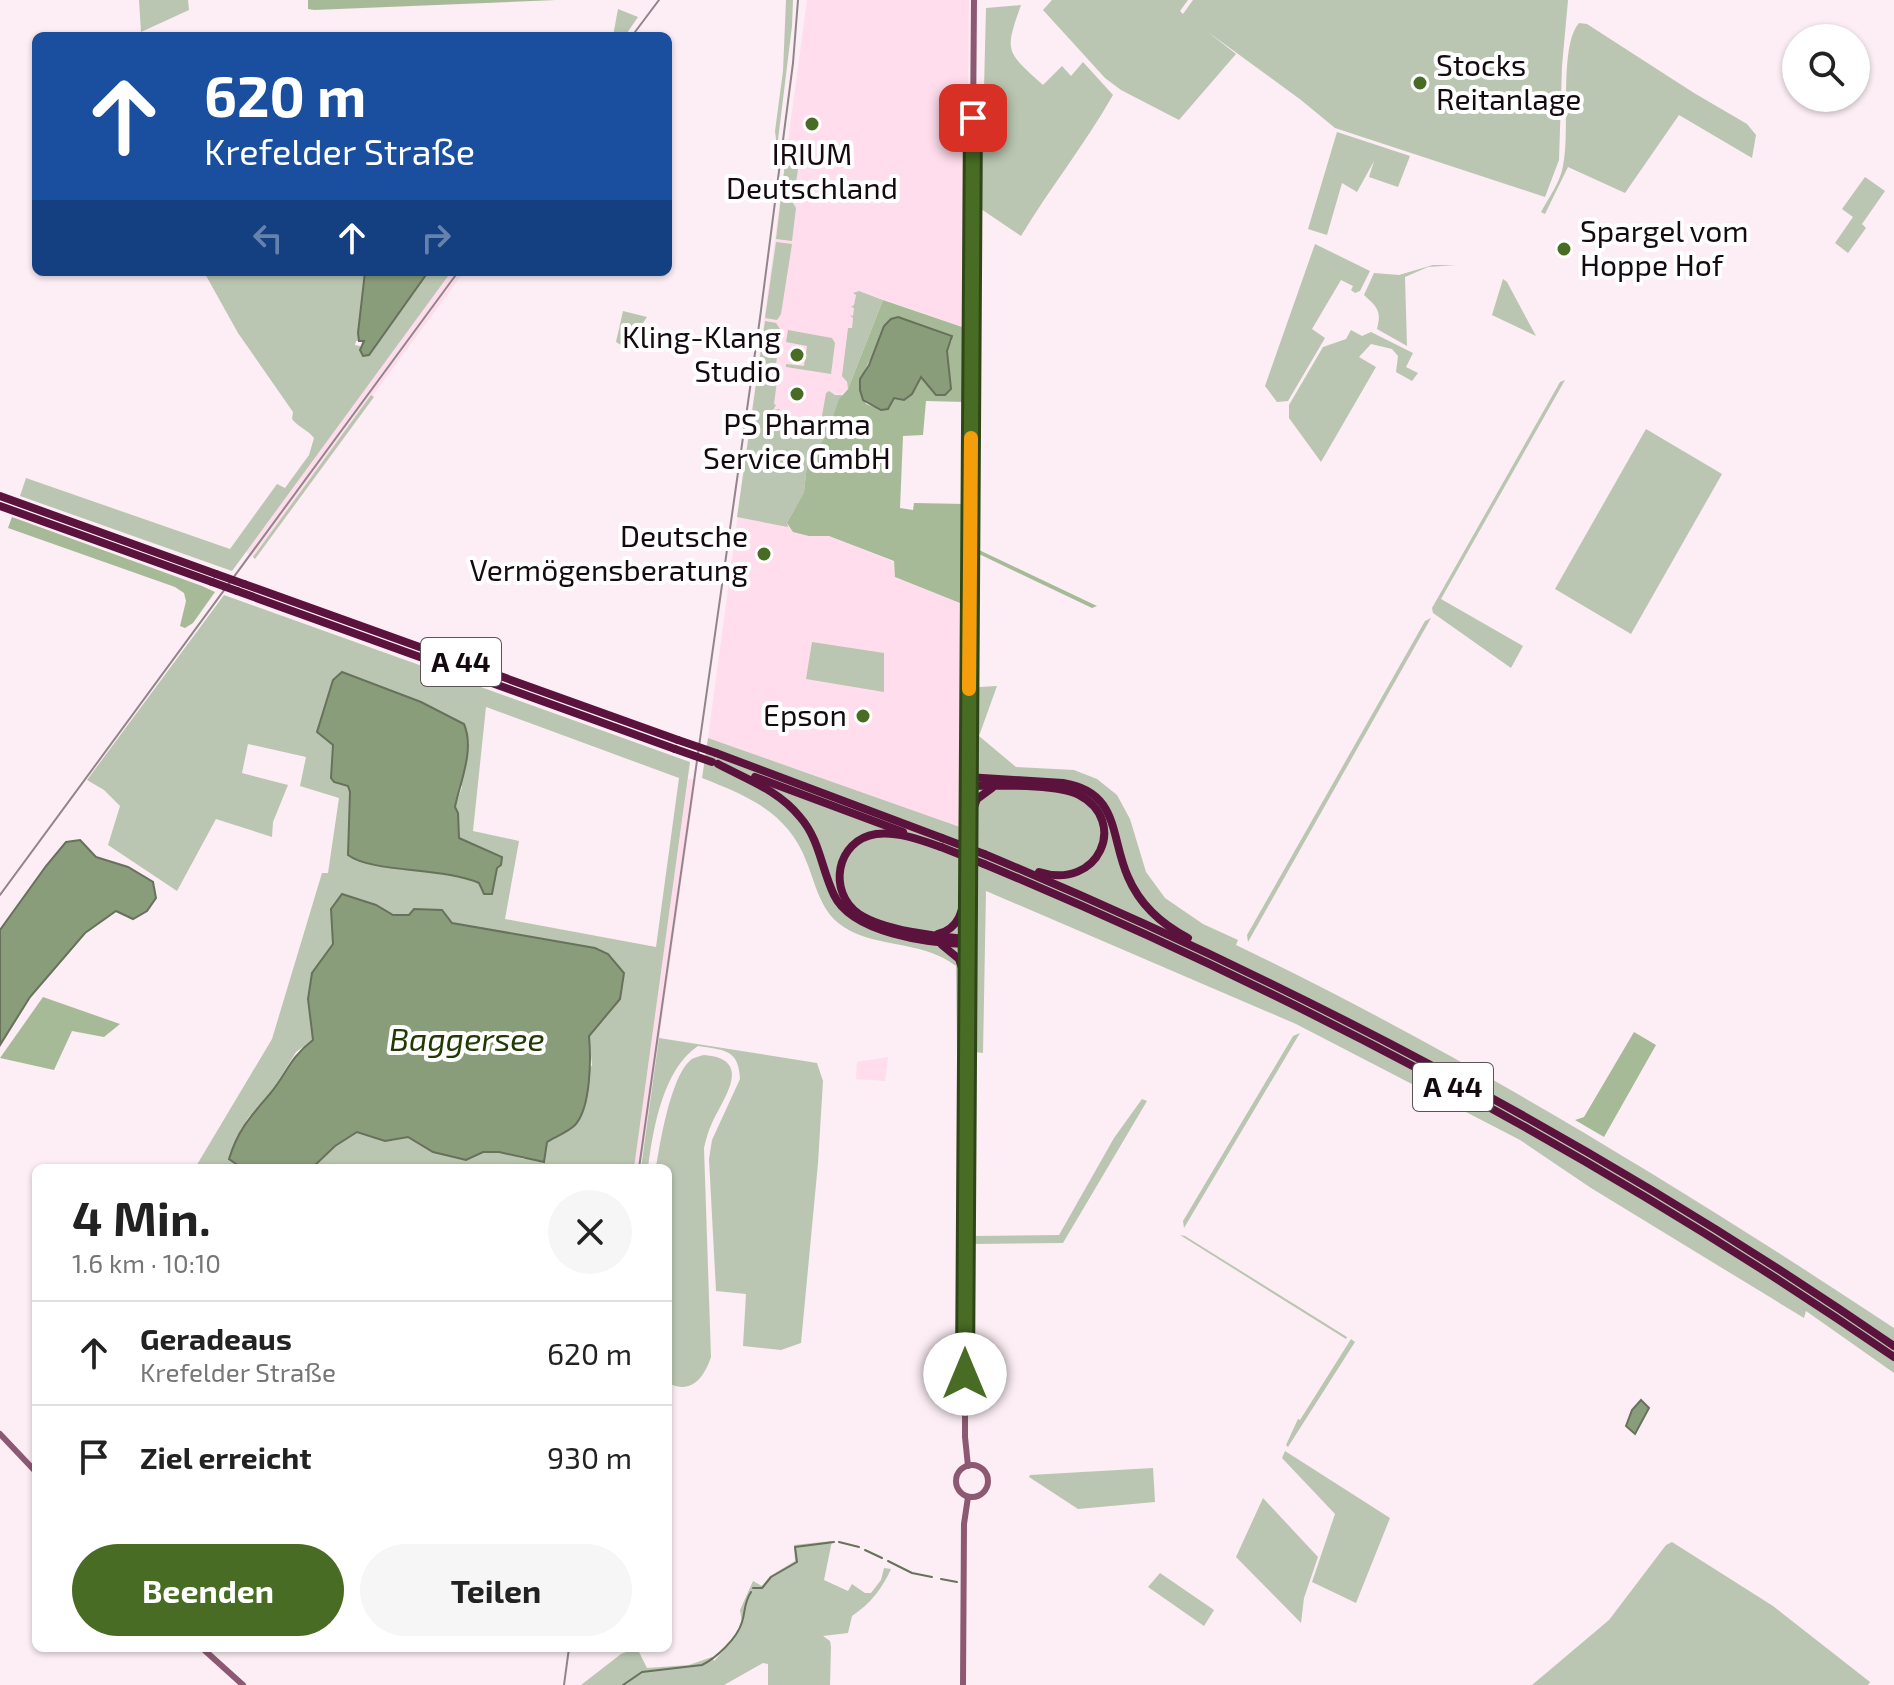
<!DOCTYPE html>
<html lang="de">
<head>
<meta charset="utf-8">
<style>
  :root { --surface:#fff; --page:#f6f6f6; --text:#222; --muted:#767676; --line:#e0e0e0; --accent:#496c24 }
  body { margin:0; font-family:"Exo 2",sans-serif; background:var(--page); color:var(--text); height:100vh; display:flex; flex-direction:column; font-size:30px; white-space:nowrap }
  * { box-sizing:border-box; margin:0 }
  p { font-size:26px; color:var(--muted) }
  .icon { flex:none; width:44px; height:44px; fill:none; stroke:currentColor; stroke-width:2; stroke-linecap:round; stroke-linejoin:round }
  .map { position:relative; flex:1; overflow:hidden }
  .details { position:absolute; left:32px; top:1164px; width:640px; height:488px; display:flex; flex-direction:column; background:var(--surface); border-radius:12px; box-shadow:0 2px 6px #0004 }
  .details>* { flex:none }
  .top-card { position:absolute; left:32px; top:32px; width:640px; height:244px; border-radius:12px; box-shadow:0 2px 6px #0004; background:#1a4fa0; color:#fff; overflow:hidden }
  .tools { position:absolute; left:1782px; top:24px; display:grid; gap:16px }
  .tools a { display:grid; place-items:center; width:88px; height:88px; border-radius:50%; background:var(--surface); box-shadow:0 2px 6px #0004; font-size:40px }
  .pin { position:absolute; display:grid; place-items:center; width:68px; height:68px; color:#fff; margin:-34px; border-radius:16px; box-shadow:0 4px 12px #0006 }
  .me { position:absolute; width:88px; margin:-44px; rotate:0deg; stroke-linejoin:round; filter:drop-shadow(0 0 6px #0008) }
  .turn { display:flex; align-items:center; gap:28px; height:168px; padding:0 40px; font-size:36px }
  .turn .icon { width:104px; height:104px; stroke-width:2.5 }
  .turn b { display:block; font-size:56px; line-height:68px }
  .lanes { display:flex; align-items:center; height:76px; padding:0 40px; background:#0003; justify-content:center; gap:40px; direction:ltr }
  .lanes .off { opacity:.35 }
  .round { display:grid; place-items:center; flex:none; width:84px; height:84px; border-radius:42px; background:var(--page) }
  .overview { display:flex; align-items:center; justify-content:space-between; height:136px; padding:0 40px }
  h1 { font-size:48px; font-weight:700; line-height:60px }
  .action { display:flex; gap:16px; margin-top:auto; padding:16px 40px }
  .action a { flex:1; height:92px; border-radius:48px; background:var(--accent); color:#fff; font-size:32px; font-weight:700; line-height:92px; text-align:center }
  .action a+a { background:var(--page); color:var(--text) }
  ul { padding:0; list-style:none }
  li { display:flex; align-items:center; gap:24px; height:104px; padding:0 40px; border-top:2px solid var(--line) }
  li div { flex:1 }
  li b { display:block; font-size:30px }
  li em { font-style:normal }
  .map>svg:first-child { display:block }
</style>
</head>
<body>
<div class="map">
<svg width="1894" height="1685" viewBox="0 0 1894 1685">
  <rect width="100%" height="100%" fill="#fceef4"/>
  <g fill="#ffddec">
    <path d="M 807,0 L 969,0 L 965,328 L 859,291 L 856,294 L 854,306 L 851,306 L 854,307 L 852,328 L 849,328 L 845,379 L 848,389 L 840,395 L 832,394 L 822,441 L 807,464 L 804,492 L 814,534 L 829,536 L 894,562 L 895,577 L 965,605 L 960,827 L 708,738 Z"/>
    <path d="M 451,272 L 464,272 L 253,557 L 245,551 Z"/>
    <path d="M 688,779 L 696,779 L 667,984 L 641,1168 L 634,1168 Z"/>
    <path d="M 888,1057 L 885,1081 L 856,1079 L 857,1062 Z"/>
  </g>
  <g fill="#bac6b1" fill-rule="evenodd">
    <path d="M 139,0 L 188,0 L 189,10 L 141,32 Z"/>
    <path d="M 786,0 L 793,0 L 792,26 L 777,148 L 775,131 L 783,71 Z"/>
    <path d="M 1052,0 L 1188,0 L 1180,11 L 1183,14 L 1193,0 L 1568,0 L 1562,66 L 1559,160 L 1545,197 L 1335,128 L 1301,100 L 1208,32 L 1236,54 L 1179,120 L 1121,90 L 1105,78 L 1043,10 Z"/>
    <path d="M 1021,5 C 1004,53 1006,51 1043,85 L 1062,66 L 1071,76 L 1083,62 L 1113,95 C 1085,144 1050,188 1021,236 L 981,209 L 986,8 Z"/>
    <path d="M 618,9 L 638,17 L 625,36 L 613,36 Z"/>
    <path d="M 1579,23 L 1587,24 L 1694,93 L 1747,124 L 1756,135 L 1752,158 L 1679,115 L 1625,193 L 1568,167 L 1545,214 L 1541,212 C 1549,197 1560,183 1563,166 C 1571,133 1558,47 1579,23 Z"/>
    <path d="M 1337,132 L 1410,156 L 1398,187 L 1369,177 L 1374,161 L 1357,192 L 1342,183 L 1327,235 L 1308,229 Z"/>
    <path d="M 785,164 L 798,169 L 793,203 L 796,208 L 792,241 L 776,239 Z"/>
    <path d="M 1865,177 L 1885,191 L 1862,224 L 1866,228 L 1848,253 L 1835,243 L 1853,217 L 1842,209 Z"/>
    <path d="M 776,242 L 792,244 L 781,314 L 777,320 L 765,318 Z"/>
    <path d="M 1315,244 L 1370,271 L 1360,291 L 1355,293 L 1351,290 L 1353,286 L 1341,280 L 1312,329 L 1325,338 L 1288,401 L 1277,402 L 1265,386 Z"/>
    <path d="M 1433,265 L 1456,265 L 1428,267 L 1405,277 L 1407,346 L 1377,329 C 1382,311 1377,307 1364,295 L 1374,273 L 1399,275 Z"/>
    <path d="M 204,272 L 365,272 L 359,341 L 356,341 L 355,345 L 360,346 L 364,356 L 369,355 L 428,272 L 451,272 L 232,571 L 20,496 L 26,478 L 230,549 L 277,484 L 285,488 L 309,455 L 314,438 C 307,429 299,428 292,419 L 293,412 L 238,333 Z"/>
    <path d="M 1503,279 L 1507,282 L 1536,336 L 1492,315 Z"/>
    <path d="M 859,291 L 883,300 L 848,389 L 847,382 L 842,376 L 848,328 L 852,328 L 853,318 L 850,315 L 853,316 L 854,308 L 851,307 L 854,305 L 856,295 L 853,293 Z"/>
    <path d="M 623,311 L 647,317 L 626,348 L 616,342 Z"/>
    <path d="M 765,321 L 776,323 L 780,329 L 776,365 L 779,366 L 774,404 L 776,405 L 773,410 L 780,409 L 777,416 L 780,419 L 794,417 L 792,425 L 784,428 L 819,433 L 826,393 L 829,391 L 835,395 L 842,395 L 828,432 L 807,464 L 804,492 L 787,523 L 788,527 L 737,517 Z"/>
    <path d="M 788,330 L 832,338 L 835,343 L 831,374 L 786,367 L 786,364 L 804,366 L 807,346 L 786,342 Z"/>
    <path d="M 1351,330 L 1362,336 L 1371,332 L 1413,353 L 1406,367 L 1418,373 L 1412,381 L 1396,372 L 1398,356 L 1392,349 L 1371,344 L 1359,357 L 1376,367 L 1321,462 L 1289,418 L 1289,405 L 1323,347 L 1346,339 Z"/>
    <path d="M 1565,380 L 1441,599 L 1523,646 L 1511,668 L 1433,613 L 1432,608 L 1560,382 Z"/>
    <path d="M 371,395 L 374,397 L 255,559 L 253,557 Z"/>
    <path d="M 1646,429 L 1722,474 L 1631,634 L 1555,589 Z"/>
    <path d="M 224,595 L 690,762 L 634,1168 L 312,1168 L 335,1146 L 357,1132 L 385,1141 L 408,1137 L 434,1152 L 499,1152 L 524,1159 L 547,1142 L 592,1065 L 589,1036 L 613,1008 L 595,948 L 409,915 L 393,915 L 376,905 L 331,909 L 333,944 L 312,973 L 308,999 L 313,1040 L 296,1052 L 270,1094 L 248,1118 L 240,1131 L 238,1165 L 242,1168 L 195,1168 L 272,1039 L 322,873 L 328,873 L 339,798 L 300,786 L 306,757 L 248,744 L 242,773 L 288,785 L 273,822 L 272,837 L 216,819 L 177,891 L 108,845 L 120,806 L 104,790 L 87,780 ZM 342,672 L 368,682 L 462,787 L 455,807 L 458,813 L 459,839 L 486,852 L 496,854 L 497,868 L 492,894 L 481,889 L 479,883 C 449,870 417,871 385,866 C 372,864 360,859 348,855 L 351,798 L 348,786 L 332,778 L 333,745 L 317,731 L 333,680 ZM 486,707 L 679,778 L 656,947 L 505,919 L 519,841 L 473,831 Z"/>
    <path d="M 1431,618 L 1248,942 L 1247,935 L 1425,621 Z"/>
    <path d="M 812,642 L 884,653 L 884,692 L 806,679 Z"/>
    <path d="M 997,686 L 979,736 L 1016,767 L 1074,770 L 1097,779 L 1117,795 L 1130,819 L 1146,872 L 1165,898 L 1203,924 L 1238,940 L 1236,945 C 1465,1055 1682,1188 1894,1328 L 1894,1373 L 1806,1311 L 1804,1318 L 1591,1188 L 1520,1140 L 1296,1024 L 986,891 L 983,1053 L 957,1050 L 956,966 C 920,938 870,950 837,922 C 820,907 815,883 807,863 C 789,813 748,796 702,778 L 708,738 L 960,827 L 963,688 Z"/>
    <path d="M 1300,1033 L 1184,1228 L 1183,1221 L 1293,1036 Z"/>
    <path d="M 659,1038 L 817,1063 L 823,1081 L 818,1163 L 801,1343 L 781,1350 L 743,1346 L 746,1294 L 716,1291 L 709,1159 L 712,1140 L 740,1079 C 739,1049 724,1050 698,1046 C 663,1069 653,1129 648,1168 L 641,1168 Z"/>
    <path d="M 704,1055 C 754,1059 724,1097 712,1123 C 708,1131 706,1140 704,1148 L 711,1357 C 704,1378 691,1395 668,1383 L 668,1168 L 656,1168 C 660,1143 671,1074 692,1059 C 694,1058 702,1055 704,1055 Z"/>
    <path d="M 1142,1099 L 1147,1101 L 1063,1243 L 973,1244 L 973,1236 L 1059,1235 L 1114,1138 Z"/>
    <path d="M 1180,1235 L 1185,1236 L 1347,1337 L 1346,1339 Z"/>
    <path d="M 1351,1339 L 1355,1342 L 1288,1447 L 1286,1445 L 1298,1419 L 1300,1420 Z"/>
    <path d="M 1285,1451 L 1390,1518 L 1356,1603 L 1312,1582 L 1335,1514 L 1282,1458 Z"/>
    <path d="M 1153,1468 L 1155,1502 L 1078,1509 L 1029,1477 L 1030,1475 Z"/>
    <path d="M 1263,1498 L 1318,1557 L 1304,1598 L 1301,1623 L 1236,1557 Z"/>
    <path d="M 832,1541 L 824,1580 L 848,1591 L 852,1584 L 865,1593 L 871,1593 L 881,1580 L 884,1568 L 891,1569 C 882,1589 870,1604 852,1616 L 848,1633 L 823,1636 L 830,1641 L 831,1647 L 830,1685 L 768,1685 L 768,1664 L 763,1663 L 724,1685 L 581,1685 L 621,1654 L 637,1648 L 647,1668 L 689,1665 L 712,1657 L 714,1661 L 731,1642 L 742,1623 L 740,1610 L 753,1581 L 762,1586 L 770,1576 L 795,1561 L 794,1545 Z"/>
    <path d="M 1672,1542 L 1773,1606 L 1870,1682 L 1868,1685 L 1532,1685 L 1609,1620 L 1666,1545 Z"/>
    <path d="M 1160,1573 L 1214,1610 L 1204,1626 L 1148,1587 Z"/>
  </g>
  <g fill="#a7ba97" fill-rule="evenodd">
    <path d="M 308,0 L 556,0 L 314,10 L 308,9 Z"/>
    <path d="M 883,300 L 965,328 L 966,402 L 926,401 L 923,435 L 903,436 L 900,508 L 913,510 L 914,503 L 966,504 L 965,605 L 895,577 L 894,561 L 829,536 L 809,536 L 793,532 L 787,523 L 804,492 L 807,464 L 828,432 L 839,399 L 848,389 ZM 882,331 L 952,340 L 947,351 L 951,385 L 927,384 L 921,377 L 916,388 L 901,400 L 894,398 L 888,409 L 882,410 L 866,404 C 851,373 877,360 882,331 Z"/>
    <path d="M 12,517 L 202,586 L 215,592 L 193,623 L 185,628 L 180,626 L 186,601 L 184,593 L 175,587 L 8,528 Z"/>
    <path d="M 979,550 L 1097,606 L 1092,608 L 979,554 Z"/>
    <path d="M 43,997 L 120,1024 L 104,1037 L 72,1031 L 54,1070 L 0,1058 Z"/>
    <path d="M 1634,1032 L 1656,1045 L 1604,1137 L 1575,1120 L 1584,1117 Z"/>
  </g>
  <g fill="#8a9d7b" stroke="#67715b" stroke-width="2">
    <path d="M 365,272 L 428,272 L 369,355 L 363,356 L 360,350 L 364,341 L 359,341 L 358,333 Z"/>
    <path d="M 898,317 L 952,336 L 947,351 L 951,389 L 945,395 L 936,395 L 921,377 L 912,394 L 904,400 L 894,398 L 888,409 L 881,410 L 863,400 L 860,390 L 860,379 L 869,365 L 884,326 L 891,319 Z"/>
    <path d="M 342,672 L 421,702 L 464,724 C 475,750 460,782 455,807 L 458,813 L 459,838 L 502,857 L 501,865 L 497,868 L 492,894 L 484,894 L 479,883 C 443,867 372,873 348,855 L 350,792 L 348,786 L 334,782 L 331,778 L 333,745 L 317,732 L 333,680 Z"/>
    <path d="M 80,840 L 96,857 L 128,867 L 153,882 L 156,898 L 147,911 L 133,919 L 116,911 L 85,933 L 30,997 L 0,1045 L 0,930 L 46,866 L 66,842 Z"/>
    <path d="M 342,894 L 376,905 L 393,915 L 409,915 L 414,909 L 442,910 L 452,923 L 595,948 L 608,954 L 624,973 L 620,999 L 589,1036 C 591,1058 591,1108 575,1125 C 568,1132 555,1137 547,1142 L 544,1162 L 499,1152 L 483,1152 L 466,1160 L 433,1152 L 408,1137 L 385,1141 L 357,1132 L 335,1146 L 312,1168 L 242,1168 L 229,1159 C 238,1130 250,1117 269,1095 C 287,1074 288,1059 313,1040 L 308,999 L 312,973 L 333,944 L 331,909 Z"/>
    <path d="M 1641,1400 L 1649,1408 L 1635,1434 L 1626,1426 L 1632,1410 Z"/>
  </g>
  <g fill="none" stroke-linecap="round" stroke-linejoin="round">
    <g stroke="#67715b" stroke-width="2">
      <path d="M 839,1542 L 859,1547"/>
      <path d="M 865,1550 L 882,1558"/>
      <path d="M 888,1561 L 912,1573 L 932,1577"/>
      <path d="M 941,1579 L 957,1582"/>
      <path d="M 753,1588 L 762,1588 L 771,1577 L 797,1562 L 795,1547 L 834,1542"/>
      <path d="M 623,1685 L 642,1672 L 702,1665 C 716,1658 737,1639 742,1622 C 746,1610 743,1605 751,1592"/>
    </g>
    <g stroke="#8d5972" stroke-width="6">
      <path d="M 967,887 L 974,0"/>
      <path d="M 966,902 L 965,1437 L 968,1466"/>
      <path d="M 0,1434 L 36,1472"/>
      <circle cx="972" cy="1481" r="16"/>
      <path d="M 202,1648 L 243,1685"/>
      <path d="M 963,1685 L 964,1524 L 968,1497"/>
    </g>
    <g stroke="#5b133d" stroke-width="8">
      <path d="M 0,496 L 216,574"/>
      <path d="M 0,506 L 212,582"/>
      <path d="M 244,584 L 678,740"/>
      <path d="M 237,591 L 675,749"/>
      <path d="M 716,753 L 942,838"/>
      <path d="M 718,764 C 748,780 778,790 800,817 C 820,840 821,868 834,895 C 852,933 928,943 966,944"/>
      <path d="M 755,777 L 903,832"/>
      <path d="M 967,777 L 1063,783 C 1120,792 1110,837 1128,877 C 1140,905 1161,924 1188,938"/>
      <path d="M 967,786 C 995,786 1057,783 1079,795 C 1129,821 1099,891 1039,872"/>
      <path d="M 967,825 L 977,799 L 992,788"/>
      <path d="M 941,847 C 921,840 897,831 876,834 C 836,840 827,892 859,914 C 885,931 936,936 966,939"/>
      <path d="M 984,854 C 1303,987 1609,1150 1894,1346"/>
      <path d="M 984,864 C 1303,997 1609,1161 1894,1357"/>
      <path d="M 938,934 C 962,928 963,906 967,885"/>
      <path d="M 942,945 L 959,959 L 966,980"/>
    </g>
    <g stroke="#91858a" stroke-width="2">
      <path d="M 639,1168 L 760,318 L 793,63 L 798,0"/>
      <path d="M 564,1685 L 569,1648"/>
    </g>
    <g stroke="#91858a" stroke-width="2">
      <path d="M 632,36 L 659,0"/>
      <path d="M 0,895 L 458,272"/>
    </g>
    <g stroke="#5b133d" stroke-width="8">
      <path d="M 216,574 L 244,584"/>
      <path d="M 212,582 L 237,591"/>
      <path d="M 678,740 L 716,753"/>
      <path d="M 675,749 L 712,762"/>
      <path d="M 942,838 L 984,854"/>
      <path d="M 941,847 L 984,864"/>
    </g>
  </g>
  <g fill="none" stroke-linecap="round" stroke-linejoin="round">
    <defs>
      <path id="route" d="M 965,1374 L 973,118"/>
    </defs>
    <use href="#route" stroke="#2f4617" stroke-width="20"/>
    <use href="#route" stroke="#496c24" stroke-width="14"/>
    <path stroke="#f59e0b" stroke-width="14" d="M 969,689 L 971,438"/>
  </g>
  <g fill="#496c24" stroke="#fff" stroke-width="3">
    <circle cx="1420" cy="83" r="8"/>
    <circle cx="812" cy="124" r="8"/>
    <circle cx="1564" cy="249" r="8"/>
    <circle cx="797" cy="355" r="8"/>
    <circle cx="797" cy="394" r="8"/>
    <circle cx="764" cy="554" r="8"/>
    <circle cx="863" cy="716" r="8"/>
  </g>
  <g text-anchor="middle" stroke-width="8" stroke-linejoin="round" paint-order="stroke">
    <g fill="#fff" stroke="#5a5457" stroke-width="2">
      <rect x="421" y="638" width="80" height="48" rx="6"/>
      <rect x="1413" y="1063" width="80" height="48" rx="6"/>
    </g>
    <g font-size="28" font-weight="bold" fill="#140a0f">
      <text x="461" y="672">A 44</text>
      <text x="1453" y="1097">A 44</text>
    </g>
    <g font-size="30" fill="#140a0f" stroke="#fff" text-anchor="end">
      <text x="1436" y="76" text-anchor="start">Stocks<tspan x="1436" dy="34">Reitanlage</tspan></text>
      <text x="812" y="165" text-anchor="middle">IRIUM<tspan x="812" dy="34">Deutschland</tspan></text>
      <text x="1580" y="242" text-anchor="start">Spargel vom<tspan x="1580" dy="34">Hoppe Hof</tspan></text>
      <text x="781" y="348">Kling-Klang<tspan x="781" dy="34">Studio</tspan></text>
      <text x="797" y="435" text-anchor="middle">PS Pharma<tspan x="797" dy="34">Service GmbH</tspan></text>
      <text x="748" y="547">Deutsche<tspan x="748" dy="34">Vermögensberatung</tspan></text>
      <text x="847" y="726">Epson</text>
    </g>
    <g font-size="32" font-style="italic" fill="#213903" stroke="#fff">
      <text x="467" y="1051">Baggersee</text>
    </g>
  </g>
</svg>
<div class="tools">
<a><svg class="icon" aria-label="search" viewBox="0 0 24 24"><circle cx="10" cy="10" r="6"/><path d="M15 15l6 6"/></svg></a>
</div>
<div class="pin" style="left:973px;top:118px;background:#d93025"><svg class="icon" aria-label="arrive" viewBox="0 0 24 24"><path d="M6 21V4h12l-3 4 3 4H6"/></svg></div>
<svg class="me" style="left:965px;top:1374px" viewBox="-20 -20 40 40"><circle r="19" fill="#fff"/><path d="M0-13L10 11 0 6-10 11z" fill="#496c24"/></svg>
<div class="top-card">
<div class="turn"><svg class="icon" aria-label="ahead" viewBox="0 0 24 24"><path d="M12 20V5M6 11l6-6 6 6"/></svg><div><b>620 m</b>Krefelder Straße</div></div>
<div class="lanes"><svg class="icon off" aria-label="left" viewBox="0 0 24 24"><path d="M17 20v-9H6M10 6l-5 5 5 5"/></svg><svg class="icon" aria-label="ahead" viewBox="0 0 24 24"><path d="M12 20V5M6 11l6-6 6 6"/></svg><svg class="icon off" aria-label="right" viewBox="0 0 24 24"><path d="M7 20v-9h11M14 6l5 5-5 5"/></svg></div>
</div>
<section class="details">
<div class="overview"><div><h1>4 Min.</h1><p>1.6 km · 10:10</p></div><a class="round"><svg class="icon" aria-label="close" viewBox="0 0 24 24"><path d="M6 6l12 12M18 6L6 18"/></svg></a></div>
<ul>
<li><svg class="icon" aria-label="ahead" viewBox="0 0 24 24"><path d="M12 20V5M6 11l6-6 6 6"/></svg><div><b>Geradeaus</b><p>Krefelder Straße</p></div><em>620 m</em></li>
<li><svg class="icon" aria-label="arrive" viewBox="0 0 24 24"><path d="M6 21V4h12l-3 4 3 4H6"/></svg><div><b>Ziel erreicht</b></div><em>930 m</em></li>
</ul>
<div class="action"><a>Beenden</a><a>Teilen</a></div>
</section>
</div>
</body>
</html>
